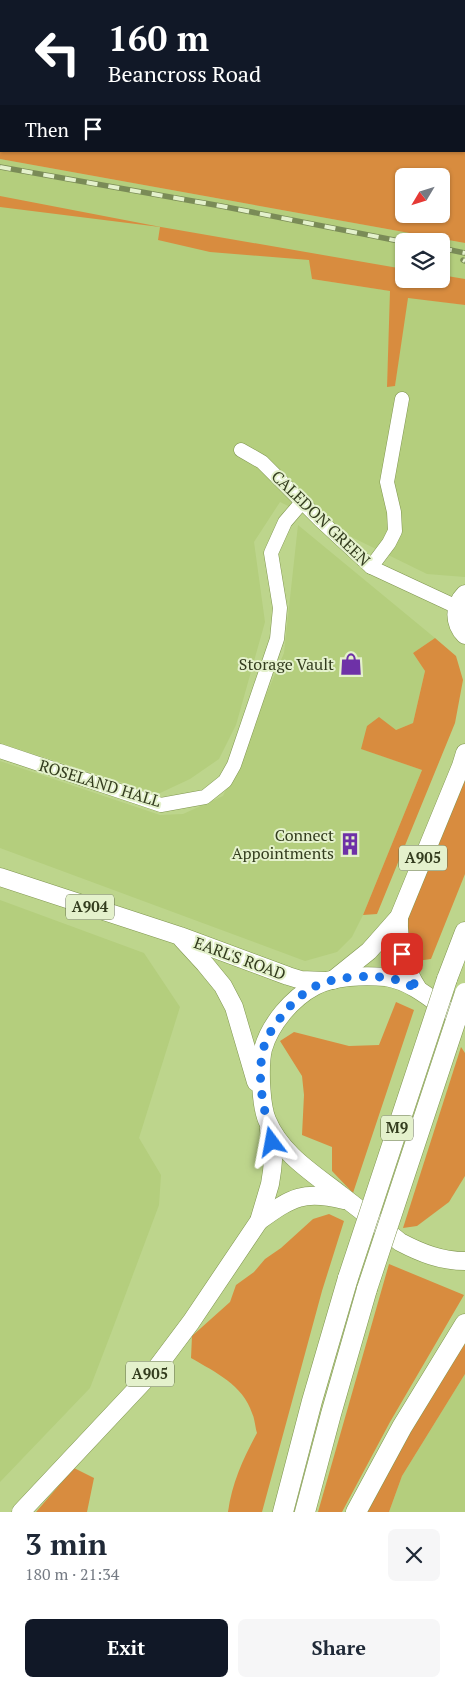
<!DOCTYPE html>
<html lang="en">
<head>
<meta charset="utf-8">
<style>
  :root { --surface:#fff; --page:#f6f6f7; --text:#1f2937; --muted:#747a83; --accent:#111827 }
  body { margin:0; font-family:"PT Serif",serif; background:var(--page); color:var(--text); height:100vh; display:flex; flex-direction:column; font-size:19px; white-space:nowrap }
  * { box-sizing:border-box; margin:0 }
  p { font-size:16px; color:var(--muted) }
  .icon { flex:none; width:28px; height:28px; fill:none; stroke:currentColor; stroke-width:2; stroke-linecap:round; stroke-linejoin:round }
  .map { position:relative; height:1512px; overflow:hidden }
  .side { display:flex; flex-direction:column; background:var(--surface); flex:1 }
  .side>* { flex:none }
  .hud { position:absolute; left:0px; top:0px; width:465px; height:152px; box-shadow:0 1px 4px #0004; background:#111827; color:#fff; overflow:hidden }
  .needle { width:32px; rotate:232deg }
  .tools { position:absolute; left:395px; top:168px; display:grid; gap:10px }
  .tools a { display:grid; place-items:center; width:55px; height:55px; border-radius:8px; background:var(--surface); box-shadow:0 1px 4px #0004; font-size:25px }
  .pin { position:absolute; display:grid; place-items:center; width:42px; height:42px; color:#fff; margin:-21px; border-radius:10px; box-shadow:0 2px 8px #0006 }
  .me { position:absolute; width:55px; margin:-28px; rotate:347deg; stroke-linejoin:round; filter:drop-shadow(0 0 4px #0008) }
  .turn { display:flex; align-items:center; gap:18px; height:105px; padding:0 25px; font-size:22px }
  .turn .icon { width:65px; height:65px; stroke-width:2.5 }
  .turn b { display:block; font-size:35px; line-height:42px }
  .then { display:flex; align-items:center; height:48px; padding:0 25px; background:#0003; gap:10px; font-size:19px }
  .round { display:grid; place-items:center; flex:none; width:52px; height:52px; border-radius:8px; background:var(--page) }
  .headline { display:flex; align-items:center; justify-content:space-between; height:85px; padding:0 25px }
  h1 { font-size:30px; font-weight:600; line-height:38px }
  .action { display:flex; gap:10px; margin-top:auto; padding:10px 25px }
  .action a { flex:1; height:58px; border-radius:8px; background:var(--accent); color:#fff; font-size:20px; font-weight:600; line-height:58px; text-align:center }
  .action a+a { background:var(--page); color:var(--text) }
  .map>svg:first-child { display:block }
</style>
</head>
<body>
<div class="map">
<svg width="465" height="1512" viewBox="0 0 465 1512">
  <rect width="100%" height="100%" fill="#bdd58c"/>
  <g fill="#b4ce7d" fill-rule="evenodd">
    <path d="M 69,0 L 386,0 L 385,1 L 77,1 Z"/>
    <path d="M 0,159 L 465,243 L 465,296 L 312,279 L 391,291 L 387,386 L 395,386 L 407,297 L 465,305 L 465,577 L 427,574 L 280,502 L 254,542 L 265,622 L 236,725 L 219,759 L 190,779 L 158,794 L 0,743 ZM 404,241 L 441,241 L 441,279 L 404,279 Z"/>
    <path d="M 298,525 L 435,638 L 413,653 L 425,671 L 413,723 L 396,730 L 362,749 L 422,770 L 363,915 L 352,937 L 337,952 L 305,961 L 0,848 L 0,761 L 160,815 L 183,814 L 223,796 L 284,653 Z"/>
    <path d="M 0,900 L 144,953 L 180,1007 L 139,1138 L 161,1175 L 159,1205 L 113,1328 L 90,1388 L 0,1482 Z"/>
    <path d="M 465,1374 L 465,1512 L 389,1512 L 402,1476 Z"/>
  </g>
  <g fill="#d88c3f" fill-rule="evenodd">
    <path d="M 0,0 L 77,1 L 1,1 L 1,151 L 464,151 L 464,60 L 465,60 L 465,243 L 0,159 ZM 404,176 L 441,176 L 441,214 L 404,214 Z"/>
    <path d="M 0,196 L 161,227 L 404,269 L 404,279 L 441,279 L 441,275 L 465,279 L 465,305 L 408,298 L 395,386 L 387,387 L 390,291 L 312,279 L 309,260 L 210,252 L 158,240 L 160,227 L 0,207 Z"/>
    <path d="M 435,638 L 456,656 L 463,680 L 455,723 L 377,914 L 363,915 L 422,770 L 361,749 L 367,726 L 379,717 L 396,730 L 413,723 L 425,671 L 413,653 Z"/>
    <path d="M 465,776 L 465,874 L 431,959 L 417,961 L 404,946 L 404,922 Z"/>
    <path d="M 396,1002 L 414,1010 L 353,1193 L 332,1171 L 332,1147 L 302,1135 L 304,1095 L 302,1076 L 280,1041 L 294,1032 L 349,1046 L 379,1045 Z"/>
    <path d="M 461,1047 L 465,1053 L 465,1176 L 449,1202 L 417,1226 L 403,1228 Z"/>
    <path d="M 329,1214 L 344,1221 L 322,1291 L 262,1512 L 228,1512 C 232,1483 243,1459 257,1433 C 255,1427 255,1419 252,1413 C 243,1385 215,1372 191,1358 L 192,1336 L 230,1302 L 236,1285 L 254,1272 L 265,1259 L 281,1248 L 313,1219 Z"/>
    <path d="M 389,1264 L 464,1295 L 390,1422 L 342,1512 L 318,1512 Z"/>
    <path d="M 465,1339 L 465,1374 L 402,1476 L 389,1512 L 365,1512 L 378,1484 Z"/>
    <path d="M 74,1468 L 94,1478 L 87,1512 L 36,1512 Z"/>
  </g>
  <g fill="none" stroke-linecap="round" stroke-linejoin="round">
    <defs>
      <g id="minor">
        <path d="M 241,450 L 262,462 L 320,520 L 371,567 L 457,607"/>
        <path d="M 371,567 L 389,543 L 395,531 L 394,512 L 387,482 L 402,399"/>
        <path d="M 0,751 L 161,805 L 205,797 L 225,781 L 234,765 L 277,639 L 280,608 L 271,553 L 285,522 L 303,501"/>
      </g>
      <g id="major">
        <path d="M 465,594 C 453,606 454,624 465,635"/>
        <path d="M 0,877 L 180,936 L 288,976 L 301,980 L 325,981"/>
        <path d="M 399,917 C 398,944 403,967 418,989"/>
        <path d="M 182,939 L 205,964 L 223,986 L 234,1007 L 256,1082"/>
        <path d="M 333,980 L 369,951 L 399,917 L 461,766 L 465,753"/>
        <path d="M 448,1011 C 429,997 410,981 386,977 C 364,975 334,976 315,986 C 292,998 270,1024 263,1049 C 260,1061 261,1072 261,1083 C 262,1096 262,1108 267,1120 C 281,1154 313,1173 341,1195 C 361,1210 381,1226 400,1242 C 421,1253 441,1261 465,1261"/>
        <path d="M 259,1221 C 292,1197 304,1190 344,1200"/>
        <path d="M 21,1512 L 158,1366 L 191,1322 L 259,1221 L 270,1184 L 272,1171 L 273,1160 L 269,1129"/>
      </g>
      <g id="highway">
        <path d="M 447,979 L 465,932"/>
        <path d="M 283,1512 L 312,1401 L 348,1278"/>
        <path d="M 305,1512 L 331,1414 L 367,1289"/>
        <path d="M 356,1512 L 402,1427 L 465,1324"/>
      </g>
    </defs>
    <use href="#minor" stroke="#7f954f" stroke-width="15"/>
    <use href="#major" stroke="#7f954f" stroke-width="19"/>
    <use href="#highway" stroke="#7f954f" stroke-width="21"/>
    <use href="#minor" stroke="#fff" stroke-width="14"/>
    <use href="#major" stroke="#fff" stroke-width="18"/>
    <use href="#highway" stroke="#fff" stroke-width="20"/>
    <defs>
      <g id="rail">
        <path d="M 0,167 L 221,206 L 404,242"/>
        <path d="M 441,248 L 465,253"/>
        <path d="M 463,260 L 465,261"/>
      </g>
    </defs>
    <use href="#rail" stroke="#7a8b57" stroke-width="5.5"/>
    <use href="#rail" stroke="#e4f1cc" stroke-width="4" stroke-dasharray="11" stroke-linecap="butt"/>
    <defs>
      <g id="highway-bridge">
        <path d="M 348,1278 L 447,979"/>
        <path d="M 367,1289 L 465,993"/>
      </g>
    </defs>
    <use href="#highway-bridge" stroke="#7f954f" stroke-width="21" stroke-linecap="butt"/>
    <use href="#highway-bridge" stroke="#fff" stroke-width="20"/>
  </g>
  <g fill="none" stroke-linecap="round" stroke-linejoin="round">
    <path stroke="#1a73e8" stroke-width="9" stroke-dasharray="0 16.2" d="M 272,1142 C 265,1112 256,1082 263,1051 C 265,1039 273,1027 281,1017 C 290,1005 301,994 314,987 C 334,976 372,974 393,979 C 402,981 410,985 418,990 L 411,979 L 402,954"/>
  </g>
  <defs>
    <symbol id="shop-bare" viewBox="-9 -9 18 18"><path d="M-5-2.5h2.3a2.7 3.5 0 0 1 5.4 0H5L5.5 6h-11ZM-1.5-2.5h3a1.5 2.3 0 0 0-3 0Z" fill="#6e31a7" stroke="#e4f1cc" stroke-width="2.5" paint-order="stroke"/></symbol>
    <symbol id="building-bare" viewBox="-9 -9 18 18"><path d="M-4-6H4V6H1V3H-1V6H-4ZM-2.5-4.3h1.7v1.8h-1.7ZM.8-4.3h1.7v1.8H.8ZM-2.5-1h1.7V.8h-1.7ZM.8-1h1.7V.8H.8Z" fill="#6e31a7" stroke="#e4f1cc" stroke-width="2.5" paint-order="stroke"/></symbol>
  </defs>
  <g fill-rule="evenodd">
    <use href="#shop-bare" x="335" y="648" width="32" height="32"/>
    <use href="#building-bare" x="334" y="828" width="32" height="32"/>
  </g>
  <g text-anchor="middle" stroke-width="4" stroke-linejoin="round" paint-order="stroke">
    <g fill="#e4f1cc" stroke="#687252" stroke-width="1">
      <rect x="399" y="845.5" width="48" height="25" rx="4"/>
      <rect x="66" y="894.5" width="48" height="25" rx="4"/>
      <rect x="381" y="1115.5" width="32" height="25" rx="4"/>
      <rect x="126" y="1361.5" width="48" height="25" rx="4"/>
    </g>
    <g font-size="15" font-weight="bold" fill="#333c1e">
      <text x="423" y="863">A905</text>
      <text x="90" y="912">A904</text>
      <text x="397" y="1133">M9</text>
      <text x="150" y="1379">A905</text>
    </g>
    <g font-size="16" fill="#333c1e" stroke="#e4f1cc">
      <text transform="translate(321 518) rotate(44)" y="6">CALEDON GREEN</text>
      <text transform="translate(100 783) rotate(17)" y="6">ROSELAND HALL</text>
      <text transform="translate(240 958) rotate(20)" y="6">EARL'S ROAD</text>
    </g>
    <g font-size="16" fill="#333c1e" stroke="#e4f1cc" text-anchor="end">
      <text x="334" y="670">Storage Vault</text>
      <text x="334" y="841">Connect<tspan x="334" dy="18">Appointments</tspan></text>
    </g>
  </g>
</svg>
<div class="tools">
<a><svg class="needle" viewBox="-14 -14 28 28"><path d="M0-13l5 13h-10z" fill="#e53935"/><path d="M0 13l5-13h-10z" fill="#747a83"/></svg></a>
<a><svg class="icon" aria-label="layers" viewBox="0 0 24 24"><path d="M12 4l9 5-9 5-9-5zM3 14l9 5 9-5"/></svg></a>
</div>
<div class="pin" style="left:402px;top:954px;background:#d93025"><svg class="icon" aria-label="arrive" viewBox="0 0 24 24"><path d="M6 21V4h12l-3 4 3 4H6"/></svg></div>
<svg class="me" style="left:272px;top:1142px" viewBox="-20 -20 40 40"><path d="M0-17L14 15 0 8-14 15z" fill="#1a73e8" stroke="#fff" stroke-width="4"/></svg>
<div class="hud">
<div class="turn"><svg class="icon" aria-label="left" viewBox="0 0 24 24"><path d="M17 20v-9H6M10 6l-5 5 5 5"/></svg><div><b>160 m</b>Beancross Road</div></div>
<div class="then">Then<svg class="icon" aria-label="arrive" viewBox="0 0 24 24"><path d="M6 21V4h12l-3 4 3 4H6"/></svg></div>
</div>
</div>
<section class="side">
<div class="headline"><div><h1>3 min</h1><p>180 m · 21:34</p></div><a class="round"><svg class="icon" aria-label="close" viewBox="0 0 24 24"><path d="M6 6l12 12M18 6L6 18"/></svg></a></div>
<div class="action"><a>Exit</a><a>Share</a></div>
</section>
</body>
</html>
